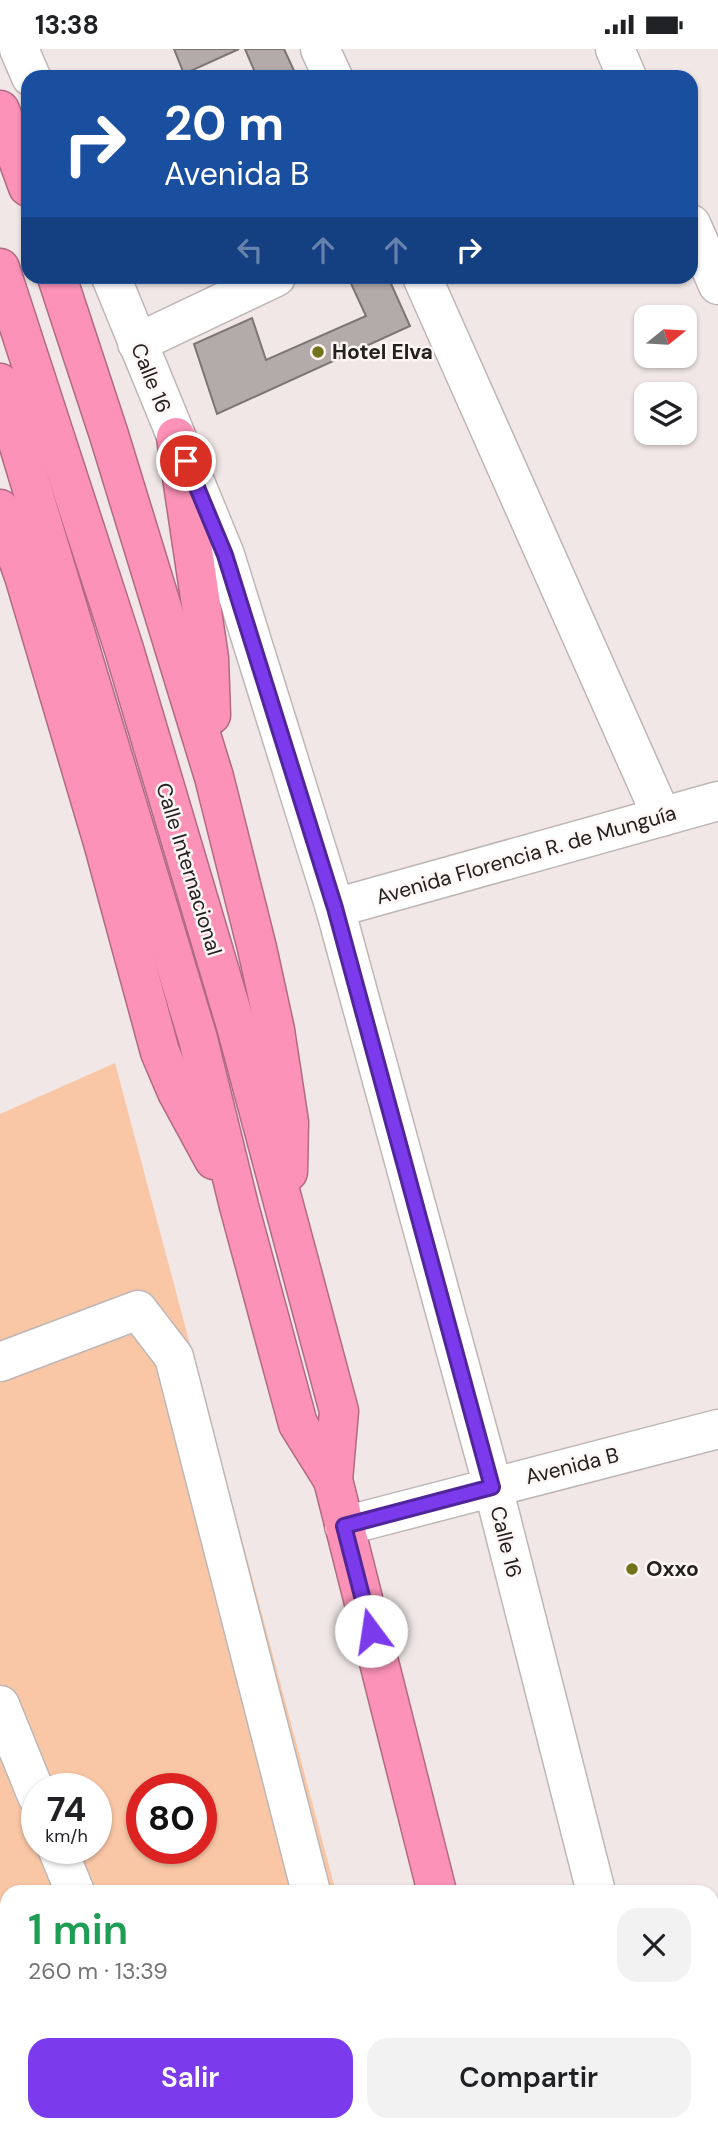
<!DOCTYPE html>
<html lang="es">
<head>
<meta charset="utf-8">
<style>
  :root { --surface:#fff; --page:#f2f2f2; --text:#202124; --muted:#757577; --accent:#7c3aed }
  body { margin:0; font-family:"DM Sans",sans-serif; background:var(--page); color:var(--text); height:100vh; display:flex; flex-direction:column; font-size:26px; white-space:nowrap }
  * { box-sizing:border-box; margin:0 }
  p { font-size:23px; color:var(--muted) }
  .icon { flex:none; width:38px; height:38px; fill:none; stroke:currentColor; stroke-width:2; stroke-linecap:round; stroke-linejoin:round }
  .map { position:relative; flex:1; overflow:hidden }
  .drawer { position:absolute; left:0px; top:1836px; width:719px; height:247px; display:flex; flex-direction:column; background:var(--surface); border-radius:21px 21px 0 0; box-shadow:0 2px 5px #0004 }
  .drawer>* { flex:none }
  .banner { position:absolute; left:21px; top:21px; width:677px; height:214px; border-radius:21px; box-shadow:0 2px 5px #0004; background:#1a4fa0; color:#fff; overflow:hidden }
  .needle { width:46px; rotate:72deg }
  .fabs { position:absolute; left:634px; top:256px; display:grid; gap:14px }
  .fabs a { display:grid; place-items:center; width:63px; height:63px; border-radius:14px; background:var(--surface); box-shadow:0 2px 5px #0004; font-size:35px }
  .speed { position:absolute; left:21px; top:1724px; display:flex; gap:14px; font-size:35px; font-weight:700; text-align:center }
  .speed>* { display:grid; place-content:center; width:91px; height:91px; border-radius:50%; background:var(--surface); box-shadow:0 2px 5px #0004; line-height:1 }
  .speed small { font-size:18px; font-weight:400 }
  .speed .limit { border:10px solid #d22; background:#fff; color:#111 }
  .pin { position:absolute; display:grid; place-items:center; width:60px; height:60px; color:#fff; margin:-30px; border:4px solid #fff; border-radius:50%; box-shadow:0 2px 7px #0007 }
  .me { position:absolute; width:77px; margin:-38px; rotate:346deg; stroke-linejoin:round; filter:drop-shadow(0 0 5px #0008) }
  .turn { display:flex; align-items:center; gap:24px; height:147px; padding:0 28px; font-size:32px }
  .turn .icon { width:91px; height:91px; stroke-width:2.5 }
  .turn b { display:block; font-size:49px; line-height:60px }
  .lanes { display:flex; align-items:center; height:66px; padding:0 28px; background:#0003; justify-content:center; gap:35px; direction:ltr }
  .lanes .off { opacity:.35 }
  .round { display:grid; place-items:center; flex:none; width:74px; height:74px; border-radius:21px; background:var(--page) }
  .head { display:flex; align-items:center; justify-content:space-between; height:119px; padding:0 28px }
  h1 { font-size:42px; font-weight:600; line-height:52px; color:#1e9e55 }
  .primary-button { display:flex; gap:14px; margin-top:auto; padding:14px 28px }
  .primary-button a { flex:1; height:80px; border-radius:21px; background:var(--accent); color:#fff; font-size:28px; font-weight:600; line-height:80px; text-align:center }
  .primary-button a+a { background:var(--page); color:var(--text) }
  .status { display:flex; justify-content:space-between; align-items:center; height:49px; padding:0 35px; background:var(--surface); direction:ltr }
  .status svg { height:19px; fill:currentColor }
  .map>svg:first-child { display:block }
</style>
</head>
<body>
<div class="status"><b>13:38</b><svg viewBox="0 0 49 12"><path d="M0 12V9h3v3zM5 12V6h3v6zM10 12V3h3v9zM15 12V0h3v12zM26 1h20v11H26zM47 4h2v5h-2z"/></svg></div>
<div class="map">
<svg width="718" height="2082" viewBox="0 0 718 2082">
  <rect width="100%" height="100%" fill="#f1e7e7"/>
  <path fill="#fac7a6" fill-rule="evenodd" d="M 115,1014 L 336,1843 L 7,1843 L 7,2076 L 398,2076 L 400,2082 L 0,2082 L 0,1065 ZM 37,1740 L 96,1740 L 96,1799 L 37,1799 ZM 142,1740 L 201,1740 L 201,1799 L 142,1799 Z"/>
  <g fill="#b3aba9" stroke="#7d7573" stroke-width="2">
    <path d="M 174,0 L 239,0 L 184,25 Z"/>
    <path d="M 245,0 L 284,0 L 297,28 L 257,28 Z"/>
    <path d="M 348,228 L 388,228 L 410,277 L 217,365 L 194,295 L 252,269 L 266,311 L 366,267 Z"/>
  </g>
  <g fill="none" stroke-linecap="round" stroke-linejoin="round">
    <defs>
      <g id="minor">
        <path d="M 19,0 L 31,28"/>
        <path d="M 320,0 L 333,28"/>
        <path d="M 615,0 L 627,28"/>
        <path d="M 691,175 L 718,236"/>
        <path d="M 111,228 L 225,506 L 335,859 L 493,1438 L 596,1843"/>
        <path d="M 422,228 L 662,768"/>
        <path d="M 137,294 L 276,228"/>
        <path d="M 335,859 L 718,752"/>
        <path d="M 0,1313 L 138,1261 L 174,1308 L 311,1843"/>
        <path d="M 344,1477 L 718,1380"/>
        <path d="M 0,1656 L 37,1747"/>
        <path d="M 57,1799 L 75,1843"/>
        <path d="M 0,2016 L 7,2013"/>
        <path d="M 712,2023 L 718,2021"/>
        <path d="M 168,2076 L 171,2082"/>
        <path d="M 371,2076 L 373,2082"/>
        <path d="M 655,2076 L 657,2082"/>
      </g>
      <g id="highway">
        <path d="M 0,61 L 28,138"/>
        <path d="M 0,219 L 124,600 L 236,977 L 339,1362 L 333,1431 L 437,1843"/>
        <path d="M 57,228 L 109,386 L 214,728 L 257,899 L 275,981 L 289,1073 L 288,1123"/>
        <path d="M 0,334 L 198,990 L 239,1157 L 298,1375 L 333,1431"/>
        <path d="M 176,388 L 209,609 L 211,666"/>
        <path d="M 0,460 L 24,527 L 104,797 L 160,1003 L 177,1043 L 214,1111"/>
        <path d="M 495,2076 L 496,2082"/>
      </g>
    </defs>
    <use href="#minor" stroke="#bfb6b6" stroke-width="41"/>
    <use href="#highway" stroke="#b06a83" stroke-width="41"/>
    <use href="#minor" stroke="#fff" stroke-width="38"/>
    <use href="#highway" stroke="#fc92b8" stroke-width="38"/>
  </g>
  <g fill="none" stroke-linecap="round" stroke-linejoin="round">
    <defs>
      <path id="route" d="M 186,412 L 225,506 L 335,859 L 492,1438 L 344,1477 L 371,1582"/>
    </defs>
    <use href="#route" stroke="#51269a" stroke-width="18"/>
    <use href="#route" stroke="#7c3aed" stroke-width="12"/>
  </g>
  <g fill="#73741a" stroke="#fef5f5" stroke-width="2.5">
    <circle cx="318" cy="303" r="7"/>
    <circle cx="632" cy="1520" r="7"/>
  </g>
  <g text-anchor="middle" stroke-width="5" stroke-linejoin="round" paint-order="stroke">
    <g font-size="21" font-weight="bold" fill="#232020" stroke="#fef5f5" text-anchor="start">
      <text x="332" y="310">Hotel Elva</text>
      <text x="646" y="1527">Oxxo</text>
    </g>
    <g font-size="21" fill="#232020" stroke="#fef5f5">
      <text transform="translate(151 329) rotate(68)" y="7">Calle 16</text>
      <text transform="translate(526 806) rotate(-16)" y="7">Avenida Florencia R. de Munguía</text>
      <text transform="translate(189 820) rotate(73)" y="7">Calle Internacional</text>
      <text transform="translate(572 1417) rotate(-14)" y="7">Avenida B</text>
      <text transform="translate(506 1493) rotate(76)" y="7">Calle 16</text>
    </g>
  </g>
</svg>
<div class="fabs">
<a><svg class="needle" viewBox="-14 -14 28 28"><path d="M0-13l5 13h-10z" fill="#e53935"/><path d="M0 13l5-13h-10z" fill="#757577"/></svg></a>
<a><svg class="icon" aria-label="layers" viewBox="0 0 24 24"><path d="M12 4l9 5-9 5-9-5zM3 14l9 5 9-5"/></svg></a>
</div>
<div class="speed"><div>74<small>km/h</small></div><div class="limit">80</div></div>
<div class="pin" style="left:186px;top:412px;background:#d93025"><svg class="icon" aria-label="arrive" viewBox="0 0 24 24"><path d="M6 21V4h12l-3 4 3 4H6"/></svg></div>
<svg class="me" style="left:371px;top:1582px" viewBox="-20 -20 40 40"><circle r="19" fill="#fff"/><path d="M0-13L10 11 0 6-10 11z" fill="#7c3aed"/></svg>
<div class="banner">
<div class="turn"><svg class="icon" aria-label="right" viewBox="0 0 24 24"><path d="M7 20v-9h11M14 6l5 5-5 5"/></svg><div><b>20 m</b>Avenida B</div></div>
<div class="lanes"><svg class="icon off" aria-label="left" viewBox="0 0 24 24"><path d="M17 20v-9H6M10 6l-5 5 5 5"/></svg><svg class="icon off" aria-label="ahead" viewBox="0 0 24 24"><path d="M12 20V5M6 11l6-6 6 6"/></svg><svg class="icon off" aria-label="ahead" viewBox="0 0 24 24"><path d="M12 20V5M6 11l6-6 6 6"/></svg><svg class="icon" aria-label="right" viewBox="0 0 24 24"><path d="M7 20v-9h11M14 6l5 5-5 5"/></svg></div>
</div>
<section class="drawer">
<div class="head"><div><h1>1 min</h1><p>260 m · 13:39</p></div><a class="round"><svg class="icon" aria-label="close" viewBox="0 0 24 24"><path d="M6 6l12 12M18 6L6 18"/></svg></a></div>
<div class="primary-button"><a>Salir</a><a>Compartir</a></div>
</section>
</div>
</body>
</html>
